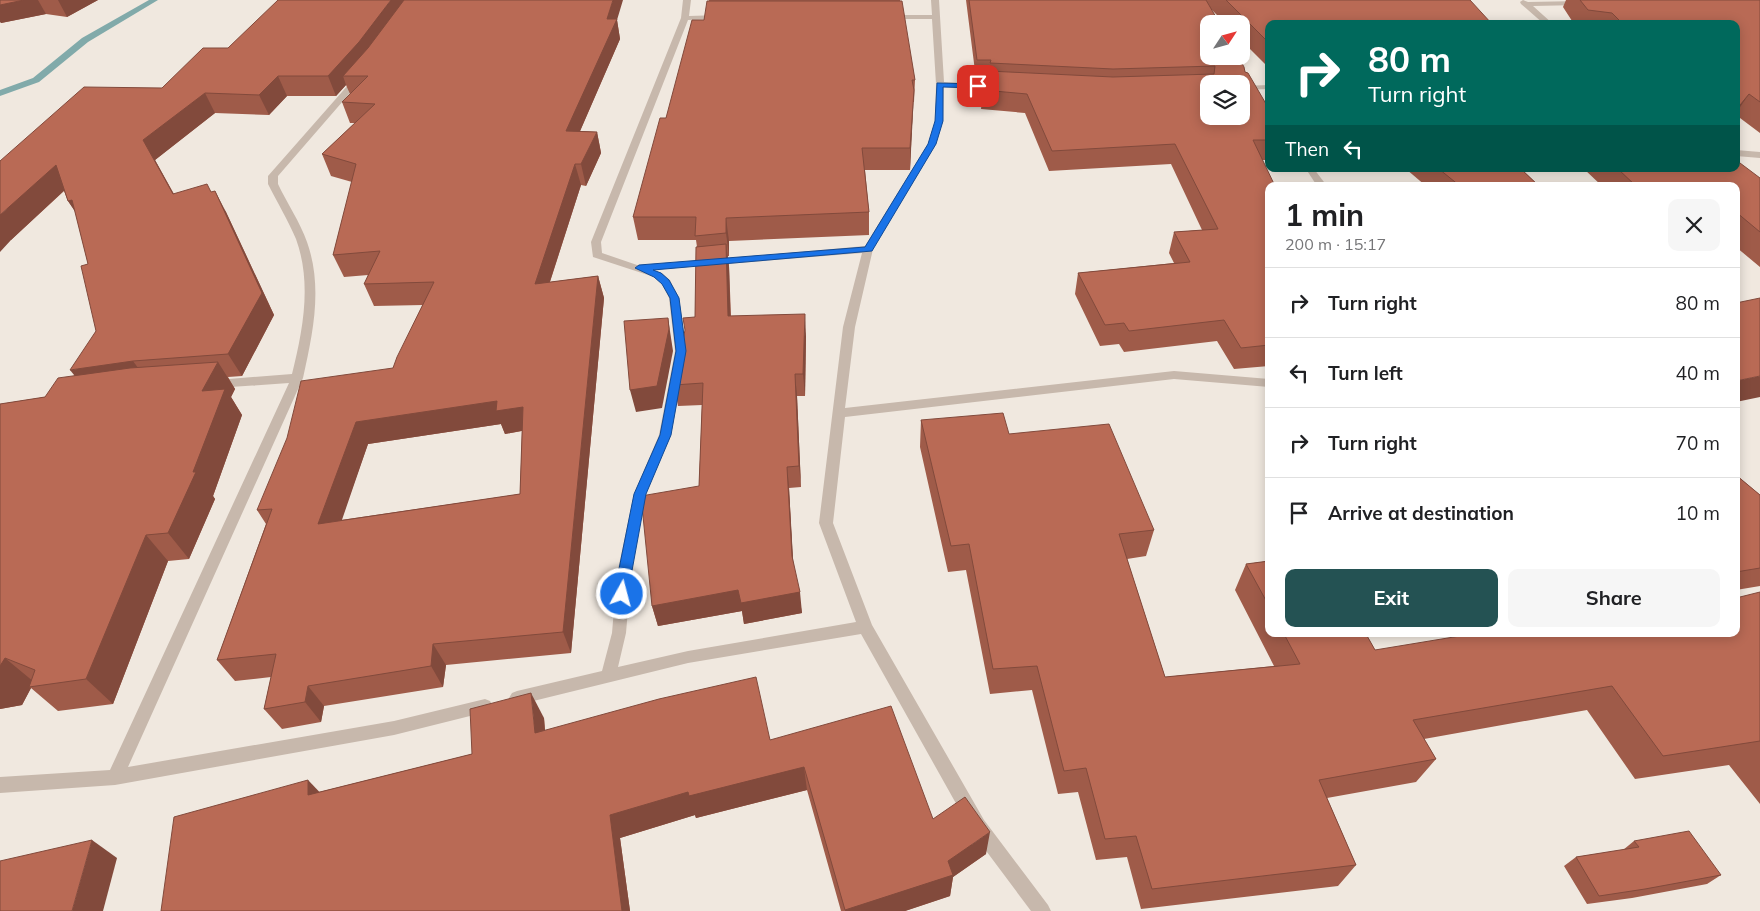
<!DOCTYPE html>
<html lang="en">
<head>
<meta charset="utf-8">
<style>
  :root { --surface:#fff; --page:#f6f6f6; --text:#202124; --muted:#757577; --line:#e0e0e0; --accent:#245253 }
  body { margin:0; font-family:Mulish,sans-serif; background:var(--page); color:var(--text); height:100vh; display:flex; flex-direction:column; font-size:19px; white-space:nowrap }
  * { box-sizing:border-box; margin:0 }
  p { font-size:16px; color:var(--muted) }
  .icon { flex:none; width:28px; height:28px; fill:none; stroke:currentColor; stroke-width:2; stroke-linecap:round; stroke-linejoin:round }
  .map { position:relative; flex:1; overflow:hidden }
  .sheet { position:absolute; left:1265px; top:182px; width:475px; height:455px; display:flex; flex-direction:column; background:var(--surface); border-radius:10px; box-shadow:0 2px 12px #0003 }
  .sheet>* { flex:none }
  .banner { position:absolute; left:1265px; top:20px; width:475px; height:152px; border-radius:10px; box-shadow:0 2px 12px #0003; background:#00695c; color:#fff; overflow:hidden }
  .needle { width:32px; rotate:54deg }
  .fabs { position:absolute; left:1200px; top:15px; display:grid; gap:10px }
  .fabs a { display:grid; place-items:center; width:50px; height:50px; border-radius:10px; background:var(--surface); box-shadow:0 2px 12px #0003; font-size:25px }
  .pin { position:absolute; display:grid; place-items:center; width:42px; height:42px; color:#fff; margin:-21px; border-radius:10px; box-shadow:0 2px 8px #0006 }
  .me { position:absolute; width:55px; margin:-28px; rotate:7deg; stroke-linejoin:round; filter:drop-shadow(0 0 4px #0008) }
  .turn { display:flex; align-items:center; gap:18px; height:105px; padding:0 20px; font-size:22px }
  .turn .icon { width:65px; height:65px; stroke-width:2.5 }
  .turn b { display:block; font-size:35px; line-height:42px }
  .then { display:flex; align-items:center; height:48px; padding:0 20px; background:#0003; gap:10px; font-size:19px }
  .round { display:grid; place-items:center; flex:none; width:52px; height:52px; border-radius:10px; background:var(--page) }
  .headline { display:flex; align-items:center; justify-content:space-between; height:85px; padding:0 20px }
  h1 { font-size:30px; font-weight:700; line-height:38px }
  .action { display:flex; gap:10px; margin-top:auto; padding:10px 20px }
  .action a { flex:1; height:58px; border-radius:10px; background:var(--accent); color:#fff; font-size:20px; font-weight:700; line-height:58px; text-align:center }
  .action a+a { background:var(--page); color:var(--text) }
  ul { padding:0; list-style:none }
  li { display:flex; align-items:center; gap:15px; height:70px; padding:0 20px; border-top:1px solid var(--line) }
  li div { flex:1 }
  li b { display:block; font-size:19px }
  li em { font-style:normal }
  .map>svg:first-child { display:block }
</style>
</head>
<body>
<div class="map">
<svg width="1760" height="911" viewBox="0 0 1760 911">
  <rect width="100%" height="100%" fill="#f0e8df"/>
  <g fill="none" stroke-linecap="round" stroke-linejoin="round">
    <path fill="#81aaaa" fill-rule="evenodd" d="M 149,0 L 158,0 L 88,42 L 39,82 L 0,96 L 0,90 L 33,78 L 82,38 Z"/>
    <g fill="#c7b8ac" fill-rule="evenodd">
      <path d="M 683,0 L 691,0 L 689,16 L 720,15 L 724,17 L 720,19 L 688,20 L 601,242 L 602,253 L 640,266 L 865,246 L 928,144 L 935,121 L 936,84 L 932,19 L 888,19 L 884,17 L 888,15 L 932,15 L 931,0 L 939,0 L 944,82 L 999,85 L 1003,87 L 999,89 L 944,87 L 943,121 L 936,144 L 873,249 L 855,327 L 845,408 L 1174,371 L 1269,379 L 1269,387 L 1174,379 L 845,417 L 833,523 L 872,625 L 984,820 L 1048,905 L 1051,911 L 1031,911 L 972,832 L 861,634 L 688,663 L 517,705 L 512,703 L 509,698 L 512,693 L 517,691 L 602,671 L 612,633 L 617,574 L 634,494 L 659,435 L 675,351 L 669,298 L 662,284 L 654,277 L 593,257 L 591,242 L 681,18 ZM 862,253 L 843,327 L 819,523 L 856,622 L 688,651 L 618,667 L 626,633 L 631,574 L 646,494 L 671,435 L 687,351 L 679,298 L 670,280 L 662,273 L 652,270 Z"/>
      <path d="M 1523,0 L 1528,2 L 1580,1 L 1584,3 L 1580,5 L 1533,6 L 1553,24 L 1544,24 L 1521,4 L 1520,2 Z"/>
      <path d="M 356,76 L 363,78 L 278,176 L 278,184 C 287,203 300,222 307,242 C 323,287 313,333 303,378 L 128,767 L 394,721 L 485,699 L 490,701 L 493,706 L 490,711 L 394,735 L 115,785 L 0,793 L 0,777 L 110,770 L 289,383 L 216,388 L 210,384 L 216,380 L 292,374 C 303,330 312,283 296,239 C 288,220 277,202 268,184 L 268,176 Z"/>
      <path d="M 1269,85 L 1269,89 L 1241,90 L 1241,86 Z"/>
      <path d="M 1736,150 L 1760,152 L 1760,158 L 1736,156 Z"/>
      <path d="M 1306,169 L 1314,169 L 1327,186 L 1317,186 Z"/>
    </g>
  </g>
  <g fill="#9f5b49" fill-rule="evenodd">
    <path d="M 0,0 L 98,0 L 67,17 L 46,14 L 1,23 Z"/>
    <path d="M 709,0 L 900,0 L 915,80 L 914,102 L 913,102 L 910,170 L 865,170 L 869,212 L 869,235 L 729,241 L 729,256 L 728,256 L 729,266 L 731,316 L 806,336 L 805,396 L 797,396 L 801,487 L 789,488 L 793,562 L 802,613 L 744,624 L 742,611 L 658,626 L 652,606 L 699,486 L 702,405 L 678,406 L 674,385 L 695,317 L 697,247 L 696,240 L 638,240 L 633,217 L 666,118 L 704,20 Z"/>
    <path d="M 966,0 L 1470,0 L 1269,24 L 1269,68 L 1241,40 L 1241,24 L 1226,24 L 1211,9 L 1245,72 L 1269,109 L 1269,160 L 1262,160 L 1269,186 L 1269,366 L 1234,369 L 1217,341 L 1124,352 L 1119,344 L 1100,346 L 1075,294 L 1078,273 L 1174,263 L 1169,253 L 1174,232 L 1202,230 L 1171,164 L 1049,171 L 1025,113 L 981,109 L 983,90 L 986,79 L 976,79 Z"/>
    <path d="M 1566,0 L 1760,0 L 1760,133 L 1736,115 L 1736,24 L 1574,24 L 1563,7 Z"/>
    <path d="M 617,20 L 620,39 L 580,131 L 597,132 L 601,153 L 586,186 L 581,185 L 550,282 L 598,276 L 604,298 L 571,653 L 446,665 L 443,687 L 324,706 L 321,722 L 282,729 L 264,709 L 271,677 L 235,681 L 217,660 L 266,524 L 257,510 L 393,368 L 423,305 L 374,306 L 364,284 L 368,275 L 344,277 L 333,255 L 352,182 L 331,176 L 322,154 L 355,123 L 350,123 L 342,102 L 350,94 L 346,85 L 336,96 L 287,96 L 269,115 L 215,113 L 155,160 L 174,194 L 211,192 L 226,212 L 274,315 L 242,376 L 228,377 L 235,389 L 231,397 L 242,415 L 213,496 L 215,499 L 189,559 L 168,561 L 113,704 L 58,711 L 31,688 L 22,705 L 0,709 L 0,404 L 45,397 L 75,375 L 96,331 L 88,264 L 75,211 L 68,201 L 64,191 L 11,240 L 0,161 L 162,88 L 228,48 ZM 501,424 L 505,434 L 522,431 L 520,494 L 341,520 L 368,444 Z"/>
    <path d="M 1406,169 L 1521,169 L 1539,186 L 1426,186 Z"/>
    <path d="M 1584,169 L 1736,169 L 1760,178 L 1760,267 L 1736,247 L 1736,186 L 1602,186 Z"/>
    <path d="M 921,420 L 1009,434 L 1154,530 L 1146,556 L 1127,559 L 1165,677 L 1274,666 L 1235,590 L 1246,564 L 1269,561 L 1269,634 L 1366,634 L 1375,650 L 1736,634 L 1760,592 L 1760,804 L 1729,765 L 1635,779 L 1587,710 L 1424,739 L 1436,759 L 1416,782 L 1327,798 L 1356,865 L 1338,886 L 1141,909 L 1127,857 L 1096,860 L 1078,792 L 1058,794 L 1032,690 L 990,694 L 966,570 L 948,572 L 920,447 Z"/>
    <path d="M 1736,475 L 1760,495 L 1760,586 L 1736,590 Z"/>
    <path d="M 544,718 L 545,731 L 770,740 L 933,819 L 986,854 L 953,877 L 950,896 L 905,911 L 841,911 L 807,790 L 696,818 L 695,815 L 620,838 L 630,911 L 161,911 L 319,792 L 472,754 Z"/>
    <path d="M 1634,841 L 1721,875 L 1707,884 L 1632,898 L 1587,904 L 1564,866 L 1576,857 L 1623,850 Z"/>
  </g>
  <g fill="#824a3c">
    <path d="M 24,0 L 38,0 L 46,14 L 1,23 L 0,22 L 0,5 Z"/>
    <path d="M 58,0 L 98,0 L 67,17 Z"/>
    <path d="M 391,0 L 408,0 L 408,6 L 343,76 L 346,85 L 336,96 L 328,76 Z"/>
    <path d="M 613,0 L 623,0 L 617,20 L 620,39 L 571,152 L 566,131 Z"/>
    <path d="M 278,76 L 287,96 L 269,115 L 259,95 Z"/>
    <path d="M 914,90 L 913,112 L 910,170 L 910,148 Z"/>
    <path d="M 205,93 L 215,113 L 155,160 L 185,215 L 143,140 Z"/>
    <path d="M 1749,94 L 1736,113 L 1736,110 Z"/>
    <path d="M 597,132 L 601,153 L 586,186 L 581,164 Z"/>
    <path d="M 575,164 L 581,185 L 542,306 L 535,284 Z"/>
    <path d="M 56,165 L 70,185 L 11,240 L 0,252 L 0,215 Z"/>
    <path d="M 215,191 L 226,212 L 274,315 L 242,376 L 228,354 Z"/>
    <path d="M 72,200 L 82,222 L 68,201 Z"/>
    <path d="M 726,218 L 729,241 L 729,256 L 726,233 Z"/>
    <path d="M 726,244 L 729,266 L 731,337 L 728,316 Z"/>
    <path d="M 598,276 L 604,298 L 571,653 L 563,632 Z"/>
    <path d="M 805,314 L 806,336 L 805,396 L 803,374 Z"/>
    <path d="M 668,318 L 673,351 L 662,408 L 636,412 L 630,390 Z"/>
    <path d="M 133,361 L 149,383 L 87,391 L 70,370 Z"/>
    <path d="M 218,362 L 235,389 L 231,397 L 242,415 L 213,496 L 215,499 L 189,559 L 168,533 L 202,391 Z"/>
    <path d="M 795,374 L 797,396 L 801,487 L 799,466 Z"/>
    <path d="M 1760,376 L 1760,397 L 1736,402 L 1736,381 Z"/>
    <path d="M 497,401 L 523,407 L 531,429 L 505,434 L 501,424 L 368,444 L 333,546 L 318,524 L 356,422 Z"/>
    <path d="M 787,467 L 789,488 L 794,576 L 792,556 Z"/>
    <path d="M 146,535 L 168,561 L 113,704 L 86,679 Z"/>
    <path d="M 738,590 L 800,592 L 802,613 L 744,624 L 742,611 L 658,626 L 652,606 Z"/>
    <path d="M 433,644 L 446,665 L 443,687 L 431,666 Z"/>
    <path d="M 5,658 L 34,682 L 29,687 L 31,688 L 22,705 L 0,709 L 0,666 Z"/>
    <path d="M 308,686 L 324,706 L 321,722 L 305,702 Z"/>
    <path d="M 531,693 L 544,718 L 547,757 L 535,733 Z"/>
    <path d="M 804,767 L 807,790 L 696,818 L 695,815 L 620,838 L 630,911 L 622,911 L 610,815 L 688,792 Z"/>
    <path d="M 308,780 L 330,803 L 308,795 Z"/>
    <path d="M 990,832 L 986,854 L 953,877 L 950,896 L 905,911 L 845,911 L 845,910 L 948,861 Z"/>
    <path d="M 92,840 L 117,858 L 103,911 L 72,911 Z"/>
  </g>
  <g fill="#b96a55" stroke="#824a3c" fill-rule="evenodd">
    <path d="M 0,0 L 24,0 L 0,5 Z"/>
    <path d="M 278,0 L 391,0 L 359,42 L 328,76 L 278,76 L 259,95 L 205,93 L 143,140 L 173,194 L 207,184 L 211,192 L 215,191 L 262,293 L 228,354 L 133,361 L 70,370 L 96,331 L 81,266 L 88,264 L 72,200 L 68,201 L 56,165 L 0,215 L 0,161 L 84,87 L 162,88 L 203,48 L 228,48 Z"/>
    <path d="M 404,0 L 613,0 L 607,19 L 617,19 L 566,131 L 597,132 L 581,164 L 575,164 L 535,284 L 598,276 L 563,632 L 433,644 L 431,666 L 308,686 L 305,702 L 264,709 L 276,654 L 217,660 L 272,509 L 257,510 L 287,438 L 301,381 L 393,368 L 397,357 L 434,282 L 364,284 L 380,251 L 333,255 L 356,164 L 322,154 L 375,104 L 342,102 L 368,76 L 343,76 L 368,48 ZM 497,401 L 496,411 L 523,407 L 520,494 L 318,524 L 356,422 Z"/>
    <path d="M 969,0 L 1206,0 L 1220,24 L 1209,24 L 1209,56 L 1238,56 L 1244,67 L 1245,72 L 1248,73 L 1269,109 L 1269,140 L 1253,140 L 1275,186 L 1269,186 L 1269,345 L 1241,348 L 1224,320 L 1129,331 L 1124,323 L 1105,325 L 1078,273 L 1190,262 L 1174,232 L 1218,229 L 1175,144 L 1052,151 L 1027,94 L 983,90 L 988,71 L 1113,77 L 1214,74 L 1215,66 L 1113,69 L 990,63 L 991,60 L 977,60 ZM 1209,84 L 1241,84 L 1241,116 L 1209,116 Z"/>
    <path d="M 1226,0 L 1470,0 L 1492,24 L 1269,24 L 1269,43 Z"/>
    <path d="M 1580,0 L 1760,0 L 1760,102 L 1749,94 L 1736,110 L 1736,24 L 1623,24 L 1612,13 L 1588,10 Z"/>
    <path d="M 707,1 L 902,1 L 915,80 L 912,80 L 914,90 L 910,148 L 862,148 L 869,212 L 726,218 L 726,233 L 695,236 L 696,217 L 633,217 L 660,118 L 666,118 L 692,20 L 704,20 Z"/>
    <path d="M 1736,160 L 1760,178 L 1760,232 L 1736,212 L 1736,186 L 1636,186 L 1618,169 L 1736,169 Z"/>
    <path d="M 1439,169 L 1521,169 L 1539,186 L 1460,186 Z"/>
    <path d="M 726,244 L 728,316 L 805,314 L 803,374 L 795,374 L 799,466 L 787,467 L 792,556 L 800,592 L 741,603 L 738,590 L 652,606 L 641,496 L 699,486 L 703,383 L 674,385 L 685,330 L 683,318 L 695,317 L 696,247 Z"/>
    <path d="M 1760,298 L 1760,376 L 1736,381 L 1736,303 Z"/>
    <path d="M 668,318 L 669,329 L 657,386 L 630,390 L 624,321 Z"/>
    <path d="M 218,362 L 202,391 L 225,389 L 193,472 L 196,472 L 168,533 L 146,535 L 86,679 L 29,687 L 35,670 L 5,658 L 0,666 L 0,404 L 45,397 L 58,378 L 130,368 Z"/>
    <path d="M 1003,413 L 1009,434 L 1109,424 L 1154,530 L 1119,534 L 1165,677 L 1300,664 L 1284,634 L 1366,634 L 1375,650 L 1472,634 L 1736,634 L 1736,598 L 1760,592 L 1760,741 L 1663,756 L 1612,686 L 1413,720 L 1436,759 L 1319,780 L 1356,865 L 1152,889 L 1136,836 L 1105,839 L 1086,768 L 1064,771 L 1037,666 L 993,669 L 969,544 L 951,546 L 921,420 Z"/>
    <path d="M 1736,475 L 1760,495 L 1760,568 L 1736,572 Z"/>
    <path d="M 1269,561 L 1269,606 L 1246,564 Z"/>
    <path d="M 756,677 L 770,740 L 891,706 L 933,819 L 965,797 L 990,832 L 948,861 L 953,875 L 845,910 L 804,767 L 689,796 L 688,792 L 610,815 L 622,911 L 161,911 L 174,817 L 308,780 L 308,795 L 472,754 L 470,709 L 531,693 L 535,733 L 659,699 Z"/>
    <path d="M 1689,831 L 1721,875 L 1645,889 L 1599,896 L 1576,857 L 1639,847 L 1634,841 Z"/>
    <path d="M 92,840 L 72,911 L 0,911 L 0,861 Z"/>
  </g>
  <path fill="#1a73e8" stroke="#114b97" d="M 937,83 L 978,84 L 981,86 L 978,88 L 943,87 L 943,121 L 936,144 L 872,251 L 653,270 L 661,273 L 669,280 L 679,298 L 686,351 L 671,435 L 646,494 L 627,598 L 622,599 L 618,598 L 616,594 L 618,574 L 634,494 L 660,435 L 676,351 L 670,298 L 662,284 L 654,277 L 635,268 L 639,265 L 865,247 L 928,144 L 935,121 Z"/>
</svg>
<div class="fabs">
<a><svg class="needle" viewBox="-14 -14 28 28"><path d="M0-13l5 13h-10z" fill="#e53935"/><path d="M0 13l5-13h-10z" fill="#757577"/></svg></a>
<a><svg class="icon" aria-label="layers" viewBox="0 0 24 24"><path d="M12 4l9 5-9 5-9-5zM3 14l9 5 9-5"/></svg></a>
</div>
<div class="pin" style="left:978px;top:86px;background:#d93025"><svg class="icon" aria-label="arrive" viewBox="0 0 24 24"><path d="M6 21V4h12l-3 4 3 4H6"/></svg></div>
<svg class="me" style="left:622px;top:594px" viewBox="-20 -20 40 40"><circle r="17" fill="#1a73e8" stroke="#fff" stroke-width="3"/><path d="M0-11L8 9 0 5-8 9z" fill="#fff"/></svg>
<div class="banner">
<div class="turn"><svg class="icon" aria-label="right" viewBox="0 0 24 24"><path d="M7 20v-9h11M14 6l5 5-5 5"/></svg><div><b>80 m</b>Turn right</div></div>
<div class="then">Then<svg class="icon" aria-label="left" viewBox="0 0 24 24"><path d="M17 20v-9H6M10 6l-5 5 5 5"/></svg></div>
</div>
<section class="sheet">
<div class="headline"><div><h1>1 min</h1><p>200 m · 15:17</p></div><a class="round"><svg class="icon" aria-label="close" viewBox="0 0 24 24"><path d="M6 6l12 12M18 6L6 18"/></svg></a></div>
<ul>
<li><svg class="icon" aria-label="right" viewBox="0 0 24 24"><path d="M7 20v-9h11M14 6l5 5-5 5"/></svg><div><b>Turn right</b></div><em>80 m</em></li>
<li><svg class="icon" aria-label="left" viewBox="0 0 24 24"><path d="M17 20v-9H6M10 6l-5 5 5 5"/></svg><div><b>Turn left</b></div><em>40 m</em></li>
<li><svg class="icon" aria-label="right" viewBox="0 0 24 24"><path d="M7 20v-9h11M14 6l5 5-5 5"/></svg><div><b>Turn right</b></div><em>70 m</em></li>
<li><svg class="icon" aria-label="arrive" viewBox="0 0 24 24"><path d="M6 21V4h12l-3 4 3 4H6"/></svg><div><b>Arrive at destination</b></div><em>10 m</em></li>
</ul>
<div class="action"><a>Exit</a><a>Share</a></div>
</section>
</div>
</body>
</html>
